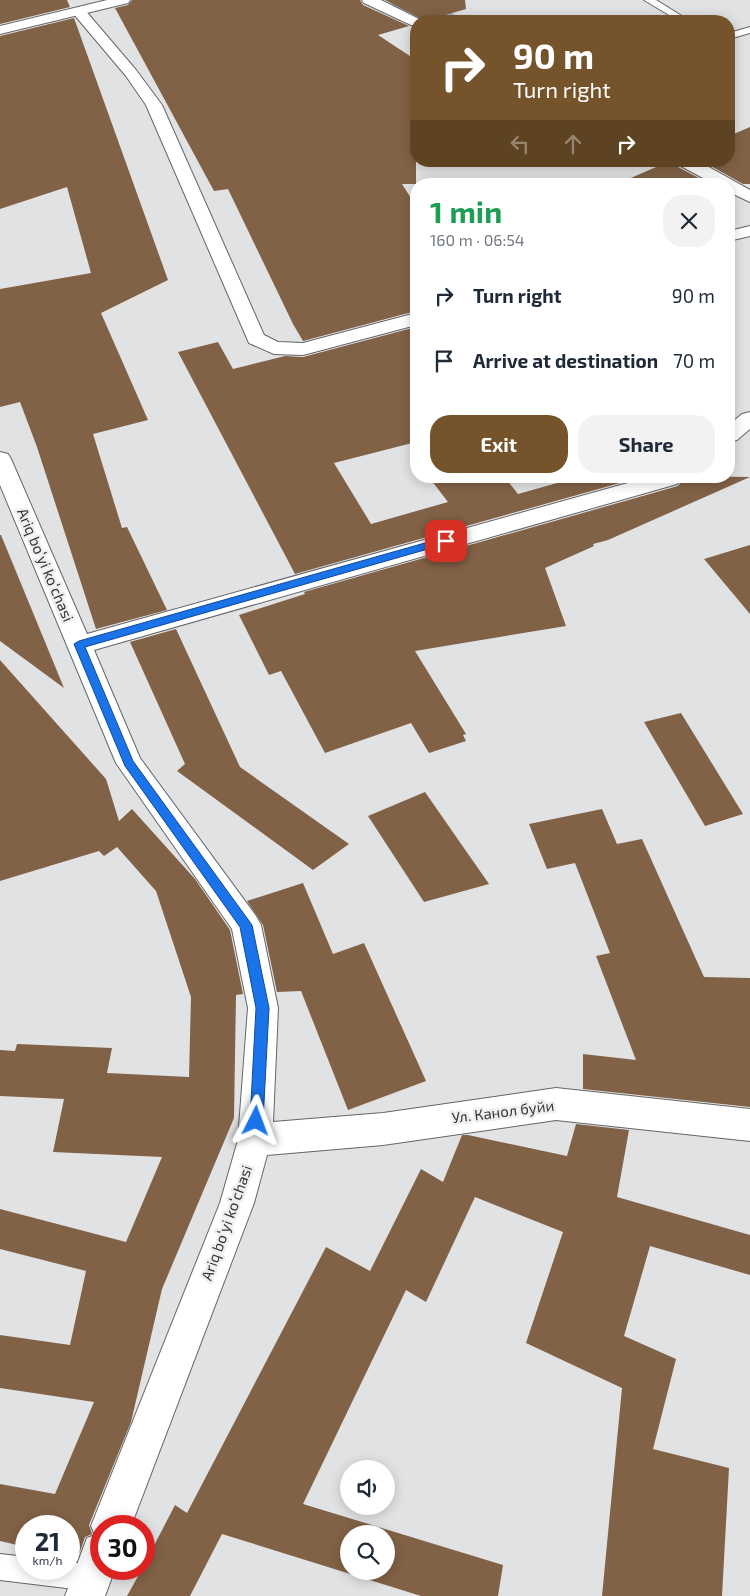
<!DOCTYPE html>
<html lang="en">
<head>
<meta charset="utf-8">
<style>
  :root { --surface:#fff; --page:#f2f2f3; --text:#1f2937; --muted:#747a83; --accent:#76542b }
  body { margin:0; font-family:"Exo 2",sans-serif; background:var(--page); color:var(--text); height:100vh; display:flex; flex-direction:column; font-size:19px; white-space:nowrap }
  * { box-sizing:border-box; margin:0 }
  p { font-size:16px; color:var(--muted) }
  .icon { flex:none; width:28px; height:28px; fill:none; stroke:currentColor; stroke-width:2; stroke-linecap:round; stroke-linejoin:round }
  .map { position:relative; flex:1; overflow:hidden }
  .sheet { position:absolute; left:410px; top:178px; width:325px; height:305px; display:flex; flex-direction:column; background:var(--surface); border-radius:20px; box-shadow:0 2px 12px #0003 }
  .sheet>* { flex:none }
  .hud { position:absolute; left:410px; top:15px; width:325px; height:152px; border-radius:20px; box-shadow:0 2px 12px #0003; background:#76542b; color:#fff; overflow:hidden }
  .tools { position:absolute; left:340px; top:1460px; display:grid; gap:10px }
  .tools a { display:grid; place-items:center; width:55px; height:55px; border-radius:50%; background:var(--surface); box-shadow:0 2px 12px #0003; font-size:25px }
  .speed { position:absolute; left:15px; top:1515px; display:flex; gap:10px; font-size:25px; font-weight:700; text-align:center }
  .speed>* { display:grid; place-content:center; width:65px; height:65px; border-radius:50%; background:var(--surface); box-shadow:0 2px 12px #0003; line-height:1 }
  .speed small { font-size:12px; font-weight:400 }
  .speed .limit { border:8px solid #d22; background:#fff; color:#111 }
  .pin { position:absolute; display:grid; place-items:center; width:42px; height:42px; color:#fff; margin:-21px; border-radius:10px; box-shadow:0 2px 8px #0006 }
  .me { position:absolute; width:55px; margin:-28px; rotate:3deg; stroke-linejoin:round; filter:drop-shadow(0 0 4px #0008) }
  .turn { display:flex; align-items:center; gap:18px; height:105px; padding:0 20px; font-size:22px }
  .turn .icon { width:65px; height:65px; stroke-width:2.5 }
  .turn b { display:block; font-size:35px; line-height:42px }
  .lanes { display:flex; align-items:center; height:48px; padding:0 20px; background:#0003; justify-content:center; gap:25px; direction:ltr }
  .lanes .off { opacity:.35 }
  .round { display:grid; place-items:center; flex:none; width:52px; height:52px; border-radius:20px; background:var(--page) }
  .overview { display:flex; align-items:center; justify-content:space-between; height:85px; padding:0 20px }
  h1 { font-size:30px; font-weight:700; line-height:38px; color:#1e9e55 }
  .cta { display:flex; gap:10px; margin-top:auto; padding:10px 20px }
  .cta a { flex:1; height:58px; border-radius:20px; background:var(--accent); color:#fff; font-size:20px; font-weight:700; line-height:58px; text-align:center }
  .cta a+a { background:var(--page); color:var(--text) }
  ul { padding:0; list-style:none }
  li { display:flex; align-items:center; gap:15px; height:65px; padding:0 20px }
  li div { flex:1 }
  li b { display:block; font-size:19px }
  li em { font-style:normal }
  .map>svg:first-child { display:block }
</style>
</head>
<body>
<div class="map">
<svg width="750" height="1596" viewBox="0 0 750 1596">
  <rect width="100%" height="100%" fill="#e1e2e4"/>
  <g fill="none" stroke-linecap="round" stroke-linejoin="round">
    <path fill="#91b3d2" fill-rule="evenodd" d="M 389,0 L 421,0 L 458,16 L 461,21 L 429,21 L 392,5 Z"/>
  </g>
  <g fill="#826246" fill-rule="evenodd">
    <path d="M 0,0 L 67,0 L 70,7 L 0,24 Z"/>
    <path d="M 132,0 L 360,0 L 363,5 L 409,26 L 378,35 L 416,60 L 416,184 L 402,184 L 416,206 L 416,311 L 303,341 L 293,324 L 228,189 L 214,191 L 115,8 L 128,5 Z"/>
    <path d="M 385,0 L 465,0 L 466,9 L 425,21 Z"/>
    <path d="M 74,18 L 168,280 L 101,313 L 148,420 L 93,434 L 122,528 L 127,527 L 167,610 L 96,629 L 37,447 L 20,402 L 0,407 L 0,289 L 91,273 L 67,187 L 0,209 L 0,36 Z"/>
    <path d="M 750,127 L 750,184 L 743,184 L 702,161 L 729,161 L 729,136 Z"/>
    <path d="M 670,161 L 675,161 L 678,167 L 710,184 L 617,184 Z"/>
    <path d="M 416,327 L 416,442 L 334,463 L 371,524 L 448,502 L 428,476 L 504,476 L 518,494 L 582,476 L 645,476 L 295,574 L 178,352 L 218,342 L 233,369 L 285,356 L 303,357 Z"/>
    <path d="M 686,476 L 750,477 L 608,540 L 593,544 L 594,546 L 545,568 L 566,626 L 415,651 L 466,734 L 463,735 L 466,741 L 429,753 L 411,723 L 325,753 L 281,671 L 269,675 L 239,615 L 305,594 L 304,592 L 678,486 Z"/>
    <path d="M 0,535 L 1,535 L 64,688 L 0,641 Z"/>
    <path d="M 750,545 L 750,614 L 704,559 Z"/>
    <path d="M 176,629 L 240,767 L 349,844 L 313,870 L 177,771 L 185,764 L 130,642 Z"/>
    <path d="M 0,660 L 106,779 L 119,821 L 132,809 L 195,879 L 230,930 L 243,994 L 236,995 L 234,1118 L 162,1289 L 131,1422 L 89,1525 L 92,1534 L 85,1537 L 78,1557 L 69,1555 L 69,1526 L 26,1526 L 26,1547 L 0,1541 L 0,1484 L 55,1494 L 94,1402 L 0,1388 L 0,1335 L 70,1345 L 86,1271 L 0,1249 L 0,1209 L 126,1242 L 162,1157 L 53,1152 L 64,1099 L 0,1096 L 0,1050 L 15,1051 L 17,1044 L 112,1048 L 107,1073 L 189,1077 L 191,997 L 156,891 L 117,847 L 104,856 L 99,851 L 0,881 Z"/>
    <path d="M 681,713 L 743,814 L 705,826 L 644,722 Z"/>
    <path d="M 425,792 L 489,884 L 424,902 L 368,816 Z"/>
    <path d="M 602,809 L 617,844 L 642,839 L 704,977 L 750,978 L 750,1107 L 583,1089 L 583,1054 L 636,1060 L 596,956 L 610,953 L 575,863 L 547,869 L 529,824 Z"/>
    <path d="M 303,883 L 333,954 L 364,943 L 426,1081 L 348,1110 L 301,991 L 277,992 L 263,925 L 247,901 Z"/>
    <path d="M 576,1124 L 629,1130 L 617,1197 L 750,1235 L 750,1275 L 650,1246 L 624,1336 L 676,1359 L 653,1449 L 729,1468 L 722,1596 L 602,1596 L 622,1388 L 526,1343 L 563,1232 L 475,1197 L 426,1302 L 406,1290 L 303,1504 L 503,1565 L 498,1596 L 421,1596 L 222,1534 L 190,1596 L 127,1596 L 142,1569 L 144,1569 L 144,1565 L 175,1505 L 187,1513 L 326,1247 L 370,1271 L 421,1169 L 443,1182 L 462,1135 L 468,1135 L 567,1156 ZM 349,1534 L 386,1534 L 386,1571 L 349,1571 Z"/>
  </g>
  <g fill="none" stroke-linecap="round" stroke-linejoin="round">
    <defs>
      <g id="service">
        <path d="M 644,0 L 656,0 L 690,21 L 679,21 Z"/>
        <path d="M 750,27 L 750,33 L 729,39 L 729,33 Z"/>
        <path d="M 0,1554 L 26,1557 L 26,1569 L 69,1569 L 69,1562 L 91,1565 L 100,1569 L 104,1578 L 100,1587 L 91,1591 L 0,1580 Z"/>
      </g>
      <g id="minor">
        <path d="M 362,0 L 381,0 L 423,21 L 416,21 L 416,26 L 411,25 L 364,3 Z"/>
        <path d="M 79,8 L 84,9 L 136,70 L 162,105 L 264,335 L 278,342 L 303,343 L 416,313 L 416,325 L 303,355 L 274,354 L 249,343 L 146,105 L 126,76 L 72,12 L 74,9 Z"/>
        <path d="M 677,161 L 698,161 L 750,190 L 750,202 L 729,192 L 729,184 L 714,184 L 679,165 Z"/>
        <path d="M 750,226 L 750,236 L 729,241 L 729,231 Z"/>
        <path d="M 750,412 L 750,429 L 737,440 L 729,442 L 729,425 L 742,414 Z"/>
        <path d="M 0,452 L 8,454 L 11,459 L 87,634 L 653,476 L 684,476 L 677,484 L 94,650 L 140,758 L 256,916 L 261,925 L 278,1008 L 273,1122 L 383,1113 L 556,1088 L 750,1109 L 750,1141 L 556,1120 L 383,1145 L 267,1155 L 254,1203 L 131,1526 L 101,1526 L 101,1569 L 115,1569 L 105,1596 L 65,1596 L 87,1538 L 95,1535 L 91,1526 L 220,1203 L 238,1140 L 248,1008 L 232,929 L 116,763 L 0,485 Z"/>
      </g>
      <path id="tertiary" d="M 107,0 L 130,0 L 128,3 L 0,34 L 0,26 Z"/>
    </defs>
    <use href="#service" stroke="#646567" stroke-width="2"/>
    <use href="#minor" stroke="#646567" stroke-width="2"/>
    <use href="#tertiary" stroke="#646567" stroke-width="2"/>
    <use href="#service" fill="#fff" fill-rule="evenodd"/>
    <use href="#minor" fill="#fff" fill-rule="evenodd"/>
    <use href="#tertiary" fill="#fff" fill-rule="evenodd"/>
  </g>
  <path fill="#1a73e8" stroke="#114b97" d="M 446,537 L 451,541 L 449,543 L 85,647 L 133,761 L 252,925 L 269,1008 L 263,1121 L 261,1126 L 256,1128 L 252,1126 L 250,1121 L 256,1008 L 240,927 L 125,766 L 74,644 L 79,641 Z"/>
  <g text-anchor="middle" stroke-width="5" stroke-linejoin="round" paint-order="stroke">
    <g font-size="15" fill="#343536" stroke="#eeeff1">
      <text transform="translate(45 565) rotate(67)" y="5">Ariq boʻyi koʻchasi</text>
      <text transform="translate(503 1112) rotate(-7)" y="5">Ул. Канол буйи</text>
      <text transform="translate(227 1223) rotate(-70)" y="5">Ariq boʻyi koʻchasi</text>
    </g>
  </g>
</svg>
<div class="tools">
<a><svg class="icon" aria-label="sound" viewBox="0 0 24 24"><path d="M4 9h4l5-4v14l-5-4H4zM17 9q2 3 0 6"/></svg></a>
<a><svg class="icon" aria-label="search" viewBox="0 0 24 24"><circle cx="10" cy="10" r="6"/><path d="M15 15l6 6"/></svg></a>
</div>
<div class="speed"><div>21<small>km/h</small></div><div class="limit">30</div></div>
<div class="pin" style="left:446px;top:541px;background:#d93025"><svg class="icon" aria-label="arrive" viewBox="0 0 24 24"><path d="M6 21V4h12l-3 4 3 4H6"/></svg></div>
<svg class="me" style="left:256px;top:1121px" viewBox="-20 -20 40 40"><path d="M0-17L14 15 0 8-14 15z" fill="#1a73e8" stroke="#fff" stroke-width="4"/></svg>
<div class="hud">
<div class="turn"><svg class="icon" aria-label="right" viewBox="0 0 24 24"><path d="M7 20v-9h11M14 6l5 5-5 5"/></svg><div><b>90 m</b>Turn right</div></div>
<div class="lanes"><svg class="icon off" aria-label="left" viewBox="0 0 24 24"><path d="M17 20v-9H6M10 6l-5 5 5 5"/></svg><svg class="icon off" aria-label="ahead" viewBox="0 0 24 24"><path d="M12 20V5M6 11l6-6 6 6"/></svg><svg class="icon" aria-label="right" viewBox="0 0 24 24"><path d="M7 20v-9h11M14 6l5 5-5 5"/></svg></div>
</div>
<section class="sheet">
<div class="overview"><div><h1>1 min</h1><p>160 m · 06:54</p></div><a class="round"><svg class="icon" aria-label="close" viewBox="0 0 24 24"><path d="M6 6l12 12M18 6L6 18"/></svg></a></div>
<ul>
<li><svg class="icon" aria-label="right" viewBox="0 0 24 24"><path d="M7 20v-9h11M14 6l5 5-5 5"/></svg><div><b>Turn right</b></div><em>90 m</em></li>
<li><svg class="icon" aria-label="arrive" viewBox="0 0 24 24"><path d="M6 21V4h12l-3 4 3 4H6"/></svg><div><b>Arrive at destination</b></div><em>70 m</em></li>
</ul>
<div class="cta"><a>Exit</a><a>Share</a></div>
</section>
</div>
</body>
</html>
